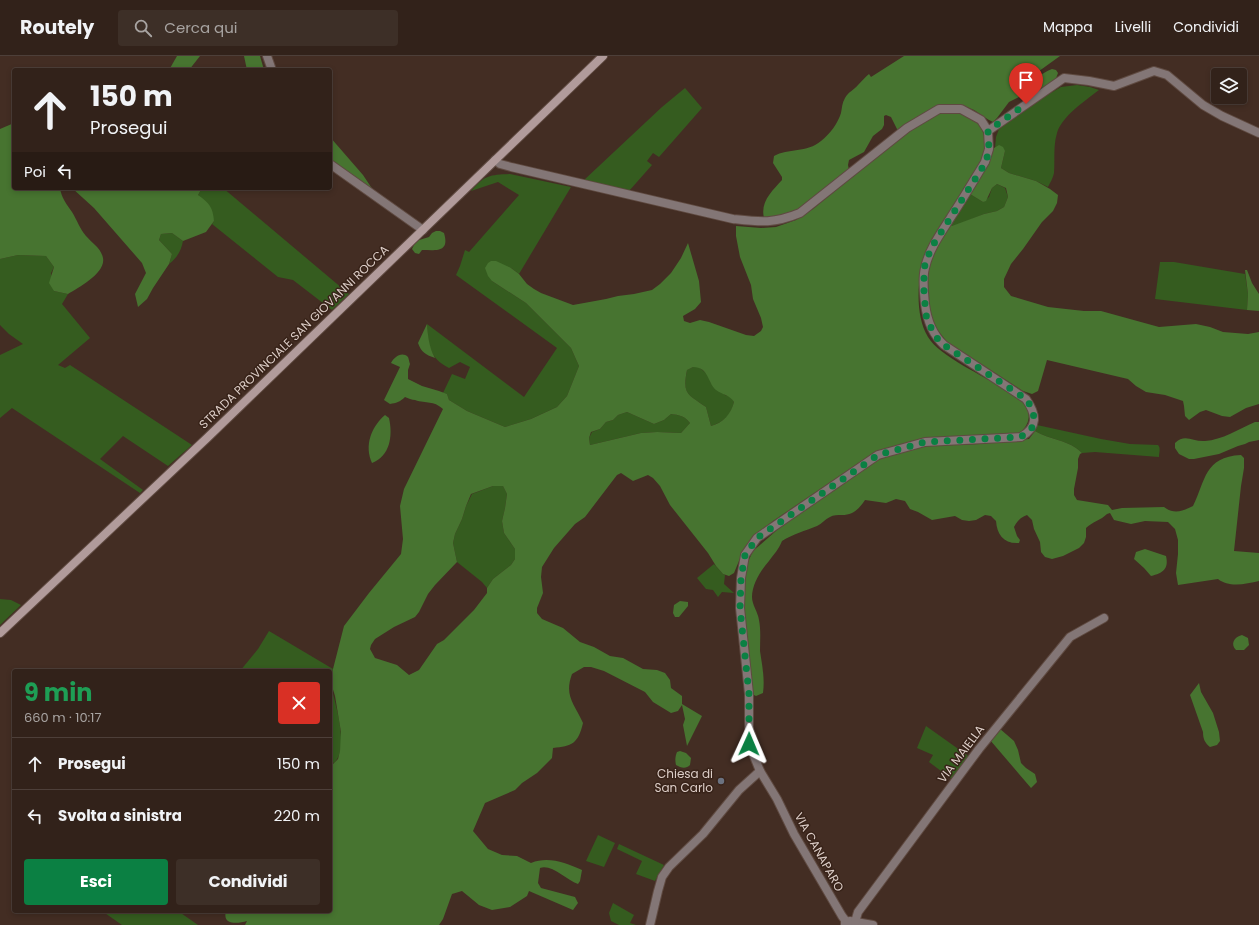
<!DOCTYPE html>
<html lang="it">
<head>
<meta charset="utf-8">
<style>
  :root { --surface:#32221a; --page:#3d2f27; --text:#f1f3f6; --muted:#a8a4a2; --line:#4d3f39; --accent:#0b8043 }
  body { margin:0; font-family:Poppins,sans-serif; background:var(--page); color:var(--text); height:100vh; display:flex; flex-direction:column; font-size:15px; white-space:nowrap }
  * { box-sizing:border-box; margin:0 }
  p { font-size:13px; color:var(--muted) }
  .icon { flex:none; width:22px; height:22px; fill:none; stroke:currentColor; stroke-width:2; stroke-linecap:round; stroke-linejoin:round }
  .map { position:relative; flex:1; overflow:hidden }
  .details { position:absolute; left:12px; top:613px; width:320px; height:244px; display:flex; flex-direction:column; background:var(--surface); border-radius:4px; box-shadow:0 2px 6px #0003,0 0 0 1px var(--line) }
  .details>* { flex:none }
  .guide { position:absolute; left:12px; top:12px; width:320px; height:122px; border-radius:4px; box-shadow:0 2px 6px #0003,0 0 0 1px var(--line); background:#32221a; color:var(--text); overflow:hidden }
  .fabs { position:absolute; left:1211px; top:12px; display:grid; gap:8px }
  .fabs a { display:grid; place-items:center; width:36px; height:36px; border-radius:4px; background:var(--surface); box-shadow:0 2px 6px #0003,0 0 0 1px var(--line); font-size:20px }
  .pin { position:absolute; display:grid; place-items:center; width:34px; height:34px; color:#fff; margin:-41px -17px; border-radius:50% 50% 50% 0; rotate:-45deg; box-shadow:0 0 4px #0007 }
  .pin .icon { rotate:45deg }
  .me { position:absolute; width:44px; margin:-22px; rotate:1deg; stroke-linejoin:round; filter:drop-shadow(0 0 3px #0008) }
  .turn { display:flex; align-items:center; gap:14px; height:84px; padding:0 12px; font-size:18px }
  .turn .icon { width:52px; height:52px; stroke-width:2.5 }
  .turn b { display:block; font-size:28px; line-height:34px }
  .then { display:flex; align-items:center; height:38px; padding:0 12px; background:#0003; gap:8px; font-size:15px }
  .round { display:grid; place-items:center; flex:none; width:42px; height:42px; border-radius:4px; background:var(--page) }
  .overview { display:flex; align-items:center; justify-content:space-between; height:68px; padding:0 12px }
  h1 { font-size:24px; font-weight:700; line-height:30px; color:#1e9e55 }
  .primary-button { display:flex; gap:8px; margin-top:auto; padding:8px 12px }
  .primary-button a { flex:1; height:46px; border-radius:4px; background:var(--accent); color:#fff; font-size:16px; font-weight:700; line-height:46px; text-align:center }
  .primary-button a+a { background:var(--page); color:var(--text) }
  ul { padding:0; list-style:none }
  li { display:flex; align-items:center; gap:12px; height:52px; padding:0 12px; border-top:1px solid var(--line) }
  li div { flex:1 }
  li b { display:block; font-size:15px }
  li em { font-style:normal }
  header { display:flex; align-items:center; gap:24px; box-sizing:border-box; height:56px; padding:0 20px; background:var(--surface); border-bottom:1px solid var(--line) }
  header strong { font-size:19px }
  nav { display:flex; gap:22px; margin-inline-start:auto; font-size:14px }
  .search { width:280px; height:36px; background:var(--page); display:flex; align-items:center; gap:10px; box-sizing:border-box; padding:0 14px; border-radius:4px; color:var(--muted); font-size:15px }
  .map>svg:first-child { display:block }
</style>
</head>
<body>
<header>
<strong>Routely</strong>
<div class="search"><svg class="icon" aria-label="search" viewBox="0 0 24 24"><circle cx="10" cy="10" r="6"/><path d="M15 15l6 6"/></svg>Cerca qui</div>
<nav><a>Mappa</a><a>Livelli</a><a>Condividi</a></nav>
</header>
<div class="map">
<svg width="1259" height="869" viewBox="0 0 1259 869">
  <rect width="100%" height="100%" fill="#432d23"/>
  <g fill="#355c1f">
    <path d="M 1077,29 L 1090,31 L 1099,34 C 1085,45 1062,60 1057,77 C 1053,90 1055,104 1054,117 C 1053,122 1050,127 1048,131 L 1036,125 L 1009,117 L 1001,112 L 1005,95 L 995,92 L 996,81 L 999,73 L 1049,38 L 1061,31 Z"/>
    <path d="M 685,32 L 702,52 L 659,101 L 653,97 L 647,105 L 652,109 L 629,135 L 583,125 L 662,51 Z"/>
    <path d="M 510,118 L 571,131 L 519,218 L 511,212 L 492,225 L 526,247 L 571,292 L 579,310 L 567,340 L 557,351 L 531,363 L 505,371 L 467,355 L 449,344 L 447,338 L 443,337 L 452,318 L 465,323 L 470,311 L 460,306 L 449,312 C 429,302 428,288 427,268 L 524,341 L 557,292 L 456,219 L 460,210 L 465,194 L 469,196 L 519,139 L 498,126 L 471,135 C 485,119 489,119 510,118 Z"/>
    <path d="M 997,128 L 1005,132 L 1008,141 L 1004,151 L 997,155 L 984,158 L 952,171 L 949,169 L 970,138 L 983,146 L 989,141 L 992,132 Z"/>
    <path d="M 202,132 L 223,132 L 349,238 L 332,254 L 293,224 L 278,221 L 212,168 L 214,165 L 198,139 Z"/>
    <path d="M 172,177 L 183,185 C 181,195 177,202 169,208 L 172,198 L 159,184 L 161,178 Z"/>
    <path d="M 18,199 L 46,200 L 54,211 L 51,217 L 54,235 L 68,238 L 62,248 L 90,282 L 58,309 L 65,312 L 70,309 L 192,389 L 168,410 L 123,380 L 100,403 L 143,434 L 140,437 L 12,352 L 0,362 L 0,299 L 23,288 L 9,278 L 0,269 L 0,203 Z"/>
    <path d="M 1160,206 L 1174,206 L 1245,218 L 1248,238 L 1247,254 L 1155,243 Z"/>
    <path d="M 693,311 L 699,311 L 708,319 L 711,327 L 725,339 L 731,341 L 734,346 C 731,359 724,366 711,370 L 706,351 C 688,338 682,339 687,314 Z"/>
    <path d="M 627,356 L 654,368 L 664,364 L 671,358 C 679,359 685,360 690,367 L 681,377 L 657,376 L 641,377 L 590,389 L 589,382 L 592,376 L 600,373 L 606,366 L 613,364 L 618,359 Z"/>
    <path d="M 1037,369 L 1101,383 L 1130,388 L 1158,389 C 1161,392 1159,397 1159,401 L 1095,396 L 1082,397 C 1070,384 1050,384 1035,375 Z"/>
    <path d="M 493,430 L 503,430 L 507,438 L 505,452 L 502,465 L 504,477 L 515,493 L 515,503 L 511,509 L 493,523 L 487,532 L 482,526 L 457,506 L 453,487 L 455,478 L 462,463 L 466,450 L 472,438 Z"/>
    <path d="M 714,508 L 723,518 L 725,519 L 724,528 L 734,537 L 722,536 L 718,541 L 713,534 L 706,533 L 697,522 Z"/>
    <path d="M 0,543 L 11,544 L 21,549 L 0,569 Z"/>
    <path d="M 269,575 L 333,613 C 332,618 331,624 331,629 C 335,648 350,692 334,707 L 330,705 L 330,615 L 240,615 L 258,593 Z"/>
    <path d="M 926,670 L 971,702 L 953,724 L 929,706 L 933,699 L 917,692 Z"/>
    <path d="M 598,779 L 615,787 L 604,811 L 586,805 Z"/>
    <path d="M 619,788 L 664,809 L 655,825 L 636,818 L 642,805 L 617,793 Z"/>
    <path d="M 613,847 L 634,859 L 630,867 L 636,869 L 619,869 L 611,865 L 609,857 Z"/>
    <path d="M 102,855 L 178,855 L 198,869 L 122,869 Z"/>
  </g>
  <g fill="#477430" fill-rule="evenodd">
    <path d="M 177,0 L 200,0 L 189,14 L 169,14 Z"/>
    <path d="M 244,0 L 260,0 L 264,14 L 247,14 Z"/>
    <path d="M 904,0 L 1060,0 L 1035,18 L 1032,22 L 1023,39 L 1009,46 L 997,62 L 993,66 C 986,63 981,58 974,54 C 944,40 924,60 898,75 L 891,61 L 886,59 L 884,60 L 884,69 L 882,73 L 873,80 L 864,96 L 849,104 L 848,109 L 849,114 L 802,153 L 790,159 L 764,162 C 760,146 772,135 782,124 L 782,121 L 773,107 L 774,100 C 788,92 807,97 821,85 C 830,78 838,67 841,57 C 842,52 842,47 845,42 C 848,36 854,34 858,29 C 862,25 865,21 869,18 L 871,21 Z"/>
    <path d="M 1052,13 L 1056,14 L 1058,17 L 1055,25 L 1034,42 L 1029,37 C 1030,26 1041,17 1052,13 Z"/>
    <path d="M 960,55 C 965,58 970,61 974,64 C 987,75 987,89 982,104 L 921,215 C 917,235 917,263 928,281 C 939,300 984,320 1003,332 C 1009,335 1017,338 1021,343 C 1032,355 1031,367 1020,377 L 896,391 L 872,398 L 773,465 L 756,479 L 741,500 L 734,517 L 729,520 L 723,518 L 716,510 L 708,497 L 670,449 L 660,430 L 653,422 L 648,419 L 633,425 L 621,417 L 617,419 L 585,461 L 575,468 L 554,492 L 542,511 L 541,521 L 543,537 L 537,552 L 537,557 L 542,563 L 563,572 L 580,586 L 594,591 L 610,600 L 623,602 L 643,613 L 657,614 L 665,617 L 670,624 L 671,632 L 682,640 L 682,648 L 702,660 L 687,690 L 683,669 L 685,663 L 682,649 L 678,655 L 671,657 L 653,646 L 645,636 L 604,615 L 591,611 L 584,611 L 572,618 C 564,640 574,647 583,667 C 578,688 572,690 553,692 L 552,702 L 537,717 L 522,727 L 515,734 L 485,747 L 473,775 L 488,793 L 502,799 L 517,800 L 531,807 C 549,800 565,807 582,814 L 580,825 L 578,828 C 566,824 552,808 540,812 L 538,827 L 541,832 L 575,841 L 578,847 L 573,854 L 529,835 L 527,840 L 510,851 L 492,854 L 479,849 L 462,835 L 452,838 L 443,863 L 439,869 L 245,869 L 247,865 C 237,868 222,869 226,855 L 330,855 L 330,711 L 338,703 L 340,695 L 341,676 L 335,640 L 331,627 L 333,613 L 344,570 L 369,537 L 401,498 L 403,483 L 400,450 L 404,433 L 443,353 C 433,344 427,348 415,344 C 412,344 408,342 405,341 C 400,346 396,347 390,348 L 384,344 L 400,311 L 391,307 C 394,301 402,295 408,301 C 409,303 409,306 410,308 L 408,314 L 408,323 L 422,330 L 439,335 L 447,338 L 449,344 L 467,355 L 505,371 L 531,363 L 557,351 L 567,340 L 579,310 L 571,292 L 526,247 L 492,225 L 488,220 L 485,212 L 488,207 L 491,205 L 496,205 L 511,212 L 519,218 L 527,228 L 534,233 L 541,237 L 573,249 L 606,243 L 618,240 L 634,238 L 652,234 L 660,228 L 671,217 L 681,202 L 688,187 L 699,225 L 701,246 L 695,253 L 683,260 L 684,265 L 690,267 L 700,264 L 709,266 L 746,279 L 754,280 L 761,275 L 763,271 L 761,262 L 753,243 L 751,229 L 740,201 L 736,180 L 736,170 L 761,172 L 776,171 L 796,164 L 813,153 L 905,78 L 941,56 ZM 693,311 C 709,311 707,326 716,334 C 723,339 730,339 734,346 C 731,358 723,367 711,370 L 706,351 C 688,338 682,339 687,314 ZM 627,356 L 654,368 L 664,364 L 671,358 C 679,359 685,360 690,367 L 681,377 L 657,376 L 641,377 L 590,389 L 589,382 L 591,376 L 600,373 L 606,366 L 613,364 L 618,359 ZM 493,430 L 503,430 L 507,438 L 505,452 L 502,465 L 504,477 L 515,493 L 515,503 L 511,509 L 493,523 L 487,532 L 487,537 L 474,554 L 444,584 L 437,588 L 419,614 L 409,619 L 397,609 L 375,602 L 370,593 L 371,589 L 375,583 L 394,571 L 415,561 L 419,556 L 428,538 L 435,529 L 457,506 L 453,487 L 455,478 L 462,463 L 466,450 L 471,438 Z"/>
    <path d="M 14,67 L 14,132 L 60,132 C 61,141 67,149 72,156 C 77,164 80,173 86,180 C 92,187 101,192 103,202 C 106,217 78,232 68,238 L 54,235 L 49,227 L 54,211 L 46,200 L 18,199 L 0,203 L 0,73 Z"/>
    <path d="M 330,81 L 363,119 L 373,134 L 330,105 Z"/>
    <path d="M 999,89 L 1003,91 L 1005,95 L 1001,112 L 1009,117 L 1036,125 L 1050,133 L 1058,139 L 1057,147 L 1053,155 L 1042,166 L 1023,193 L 1011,208 L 1004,223 L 1004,231 L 1011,240 L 1048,251 L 1084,255 L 1101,255 L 1159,271 L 1196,268 L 1210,271 L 1223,276 L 1248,278 L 1259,276 L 1259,348 L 1246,352 L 1230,361 L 1222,360 L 1206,354 L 1200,356 L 1189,364 L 1185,360 L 1184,350 L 1183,345 L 1165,339 L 1146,336 L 1136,330 L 1128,323 L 1047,304 L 1038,335 L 1032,338 L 1023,335 L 947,286 L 936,272 L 931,263 L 927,227 L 929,212 L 935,190 L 949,169 L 952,170 L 984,158 L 997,155 L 1004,151 L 1008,141 L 1006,132 L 997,128 L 992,132 L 986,145 L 983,146 L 970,138 L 987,110 L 994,92 Z"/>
    <path d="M 72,132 L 202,132 L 198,139 C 209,147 213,151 214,165 L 206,176 L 183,185 L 172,177 L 161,178 L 159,184 L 172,198 L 169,208 L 153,232 L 147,243 L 138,251 L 135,238 L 146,217 L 142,207 L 94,152 Z"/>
    <path d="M 436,175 L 440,175 L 444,177 C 450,197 436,194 422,194 L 419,198 L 415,197 L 412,193 L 416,185 L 429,181 L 432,177 Z"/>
    <path d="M 1245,214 L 1247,214 L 1252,227 L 1259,238 L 1259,255 L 1247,254 L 1248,238 Z"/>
    <path d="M 427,268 C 428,281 429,291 435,302 C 426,299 421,296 418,287 Z"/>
    <path d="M 385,359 L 389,362 C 393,380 390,400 372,407 C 364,390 371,371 385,359 Z"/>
    <path d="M 1255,366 L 1259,366 L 1259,384 L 1249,386 L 1245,388 L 1238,390 L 1219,398 L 1194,403 L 1189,403 L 1179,398 L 1175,392 L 1175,387 C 1185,377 1193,386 1205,385 C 1222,384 1239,373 1255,366 Z"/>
    <path d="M 1035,375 C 1050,384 1070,384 1082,397 L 1080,398 L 1078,403 L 1078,412 L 1074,433 L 1074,439 L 1077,444 L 1108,449 L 1112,454 L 1122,452 L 1164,451 C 1175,459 1182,455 1193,450 C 1206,424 1204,401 1241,399 L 1244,402 L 1244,412 L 1241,430 L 1234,495 L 1259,497 L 1259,525 C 1246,528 1229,532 1218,523 L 1178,529 L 1176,517 L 1178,498 L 1178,484 L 1175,473 L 1168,466 L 1145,465 L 1131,468 L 1114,464 L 1110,457 L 1107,458 C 1101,464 1092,466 1086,472 L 1086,481 L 1084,487 L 1079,492 L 1063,500 L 1052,503 L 1045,501 L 1041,496 L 1040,486 L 1034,473 L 1032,464 L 1027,459 C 1021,461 1017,465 1014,471 L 1017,480 L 1020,484 L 1019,487 C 1004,488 997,479 996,465 L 991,460 L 985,459 L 976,464 L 969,465 L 962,464 L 955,460 L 932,464 L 918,456 L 910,453 L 905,445 L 896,443 L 886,447 L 865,444 C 859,453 853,459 842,459 C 838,459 833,459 830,461 C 825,463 822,468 817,470 C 805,475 793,478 782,485 C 779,493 774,498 769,505 C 761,514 752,528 752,541 C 752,549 758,556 759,564 C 761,574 760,585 760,595 C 762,609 765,622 763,637 L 756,640 L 752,638 L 746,580 L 744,533 L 747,508 L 753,495 L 777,474 L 815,445 L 867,409 L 892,398 L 926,390 L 979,388 L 1029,383 Z"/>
    <path d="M 1145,493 L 1166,500 C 1169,513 1163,517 1151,520 L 1144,512 L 1134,503 L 1136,496 Z"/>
    <path d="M 680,545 L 688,546 L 688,550 L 679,561 L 675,561 L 673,557 L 674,549 Z"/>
    <path d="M 1242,579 L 1248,582 L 1249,589 L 1244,594 L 1236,594 C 1230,588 1234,581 1242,579 Z"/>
    <path d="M 1199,627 L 1201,636 L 1213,657 L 1219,676 L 1220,685 L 1217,689 L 1210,691 C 1205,687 1203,683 1203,676 L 1190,639 Z"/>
    <path d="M 999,672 L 1014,685 L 1018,694 L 1021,707 L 1026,712 L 1035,718 L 1037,726 L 1031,732 L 990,684 Z"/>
    <path d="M 680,695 L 686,697 L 691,702 L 690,709 C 686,713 681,712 676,709 C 675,704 675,701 677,696 Z"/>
  </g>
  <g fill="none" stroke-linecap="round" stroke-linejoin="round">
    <defs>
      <g id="minor">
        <path d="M 988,75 L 1064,22 L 1089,25 L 1114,30 L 1154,15 L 1167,19 L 1203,49 L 1222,60 L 1259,77"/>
        <path d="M 850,865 L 873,869"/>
        <path d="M 855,866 L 858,856 L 979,693 L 1070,581 L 1104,562"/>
        <path d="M 650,869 L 658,835 L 662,821 L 669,811 L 703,778 L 739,734 L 760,715"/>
      </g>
      <g id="tertiary">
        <path d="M 267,0 L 272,14"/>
        <path d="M 495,104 L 500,108 L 511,111 L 733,163 C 760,166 773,168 800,157 L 907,72 L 939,53 L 961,53 L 981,64 L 988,75 L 989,93 L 985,106 C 974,124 963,143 951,161 C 941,177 929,193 925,212 C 922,223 924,237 925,248 C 927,264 932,278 944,289 L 1026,343 C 1037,359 1038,371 1021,381 L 925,386 L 878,399 L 757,482 L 745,499 L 741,522 L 740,552 L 749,638 L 749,688 L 760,715 L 777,743 L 794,778 L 842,860 L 845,864 L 845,869"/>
        <path d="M 330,108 L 423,174"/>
      </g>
      <path id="secondary" d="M 0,577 L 207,382 L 603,0"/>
    </defs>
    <use href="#minor" stroke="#5f4a41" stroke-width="10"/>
    <use href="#tertiary" stroke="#5f4a41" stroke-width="10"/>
    <use href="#secondary" stroke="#5f4a41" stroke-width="10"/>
    <use href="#minor" stroke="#837676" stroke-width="8"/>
    <use href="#tertiary" stroke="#837676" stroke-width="8"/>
    <use href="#secondary" stroke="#b19b9b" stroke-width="8"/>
  </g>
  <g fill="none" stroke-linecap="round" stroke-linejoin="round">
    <path stroke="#0b8043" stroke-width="7" stroke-dasharray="0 12.6" d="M 749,688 L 749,638 L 740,552 L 741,522 L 745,499 L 757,482 L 878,399 L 925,386 L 1020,381 C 1023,379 1027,378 1029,376 C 1038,366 1033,352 1026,343 L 944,289 L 939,285 L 934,277 L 929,268 L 926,259 L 924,237 L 924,212 L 931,192 L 986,106 L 989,93 L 988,75 L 1026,48"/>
  </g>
  <circle fill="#6b7280" stroke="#382319" stroke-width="1.5" cx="721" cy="725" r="4"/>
  <g text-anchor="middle" stroke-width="3" stroke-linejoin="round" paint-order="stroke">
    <g font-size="12" fill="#ddcec8" stroke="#382319">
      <text transform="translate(294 281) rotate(-44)" y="4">STRADA PROVINCIALE SAN GIOVANNI ROCCA</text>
      <text transform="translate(961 698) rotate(-53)" y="4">VIA MAIELLA</text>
      <text transform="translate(819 796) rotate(61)" y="4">VIA CANAPARO</text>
    </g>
    <g font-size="12" fill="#ddcec8" stroke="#382319" text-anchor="end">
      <text x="713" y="722">Chiesa di<tspan x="713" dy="14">San Carlo</tspan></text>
    </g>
  </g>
</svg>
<div class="fabs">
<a><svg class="icon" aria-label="layers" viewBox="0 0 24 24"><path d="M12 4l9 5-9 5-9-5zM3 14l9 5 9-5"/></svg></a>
</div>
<div class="pin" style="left:1026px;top:48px;background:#d93025"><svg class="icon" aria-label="arrive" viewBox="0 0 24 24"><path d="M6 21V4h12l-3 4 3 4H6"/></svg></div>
<svg class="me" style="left:749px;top:688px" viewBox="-20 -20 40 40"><path d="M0-17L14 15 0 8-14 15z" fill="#0b8043" stroke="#fff" stroke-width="4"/></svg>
<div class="guide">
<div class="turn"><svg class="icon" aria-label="ahead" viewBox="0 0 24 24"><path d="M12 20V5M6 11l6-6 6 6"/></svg><div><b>150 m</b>Prosegui</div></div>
<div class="then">Poi<svg class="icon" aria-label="left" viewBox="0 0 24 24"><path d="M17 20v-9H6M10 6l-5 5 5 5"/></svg></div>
</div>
<section class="details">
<div class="overview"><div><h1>9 min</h1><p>660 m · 10:17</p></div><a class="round" style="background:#d93025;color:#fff"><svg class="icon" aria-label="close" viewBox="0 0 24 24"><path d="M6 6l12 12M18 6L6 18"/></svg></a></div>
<ul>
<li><svg class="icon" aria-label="ahead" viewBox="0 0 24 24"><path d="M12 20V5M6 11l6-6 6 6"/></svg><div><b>Prosegui</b></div><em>150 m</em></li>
<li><svg class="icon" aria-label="left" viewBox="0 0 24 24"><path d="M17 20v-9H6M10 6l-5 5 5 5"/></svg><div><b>Svolta a sinistra</b></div><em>220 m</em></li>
</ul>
<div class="primary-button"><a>Esci</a><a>Condividi</a></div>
</section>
</div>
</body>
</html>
